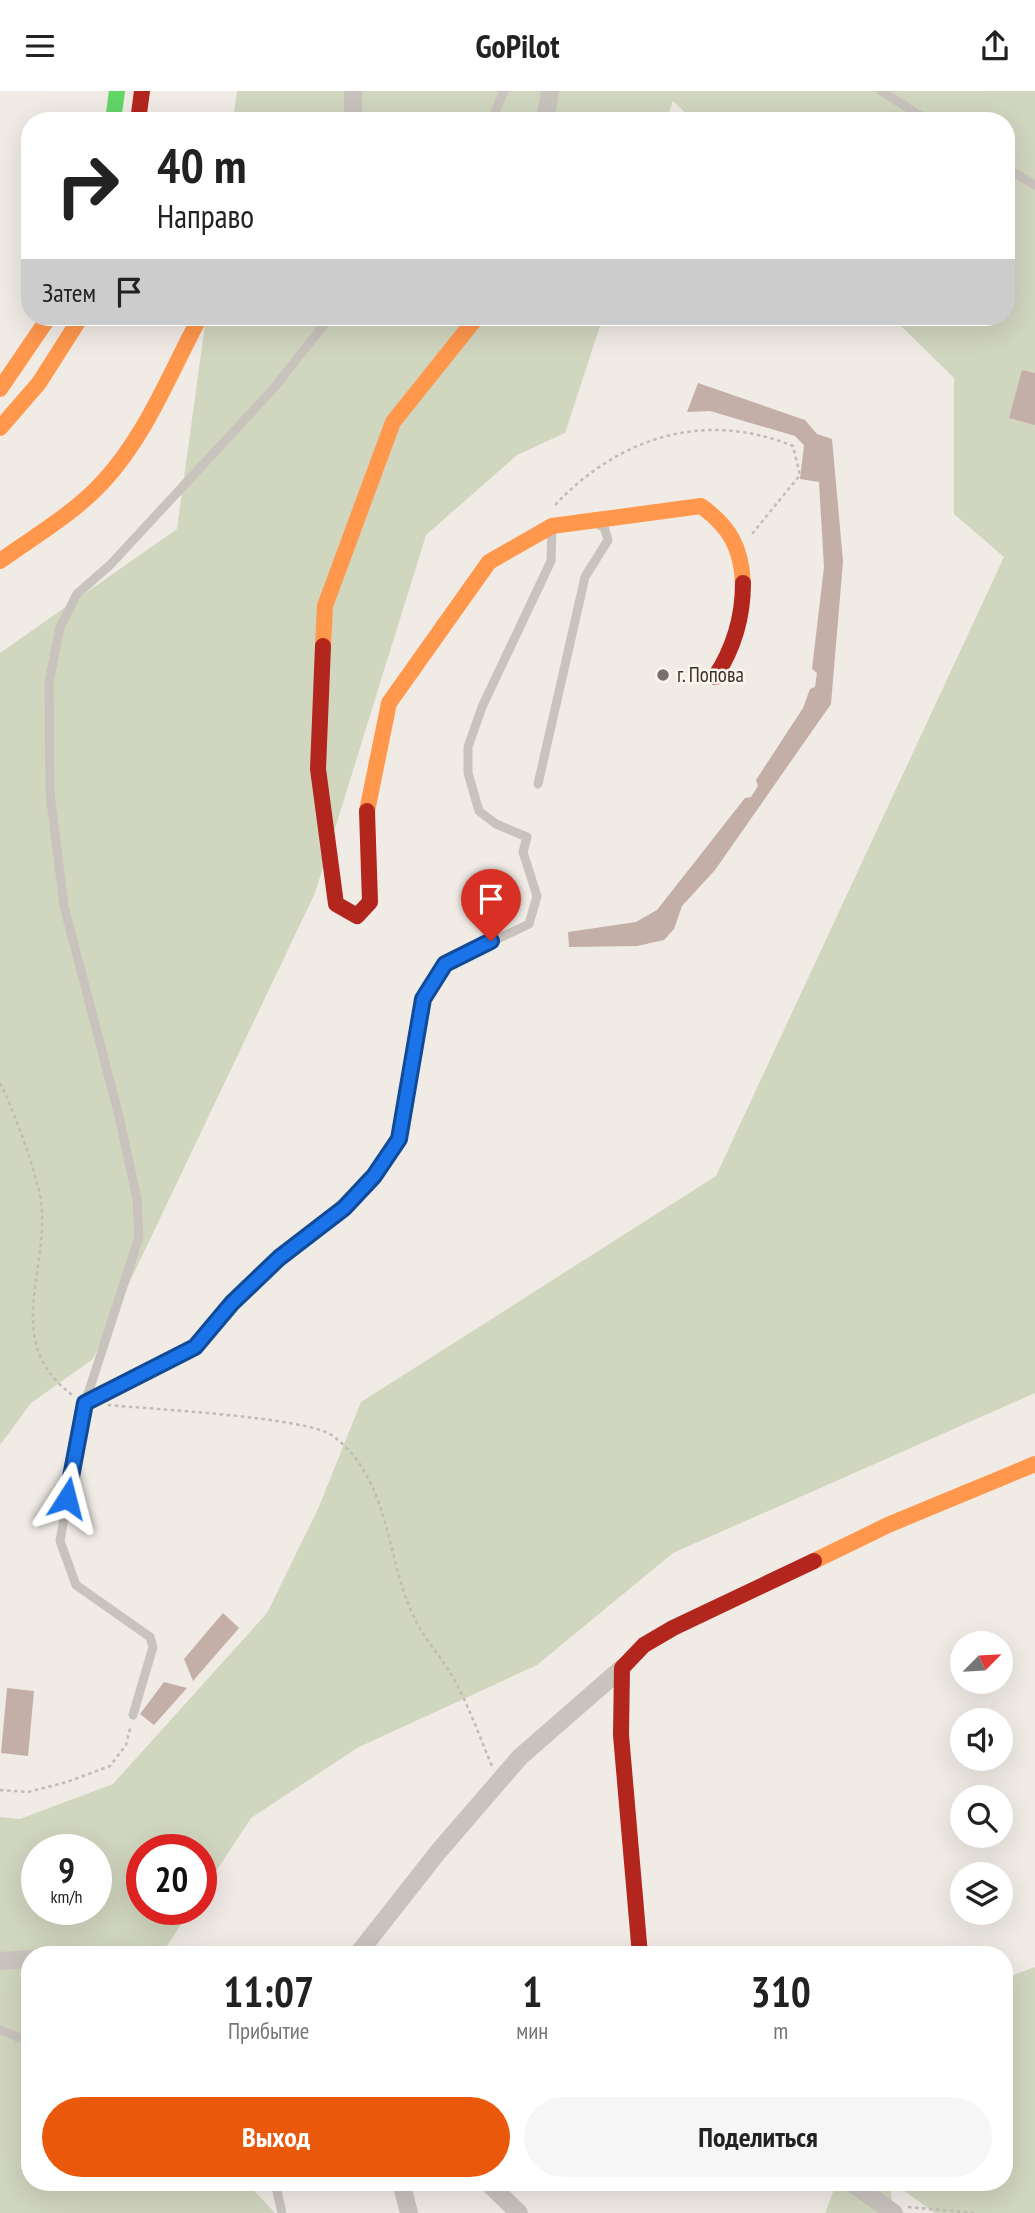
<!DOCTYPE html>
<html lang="ru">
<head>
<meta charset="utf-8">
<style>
  :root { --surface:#fff; --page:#f6f6f6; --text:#222; --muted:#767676; --accent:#ea580c }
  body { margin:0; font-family:"PT Sans Narrow",sans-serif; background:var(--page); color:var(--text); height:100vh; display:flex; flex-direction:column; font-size:26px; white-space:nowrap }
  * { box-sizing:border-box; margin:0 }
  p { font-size:23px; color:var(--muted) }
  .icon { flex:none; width:38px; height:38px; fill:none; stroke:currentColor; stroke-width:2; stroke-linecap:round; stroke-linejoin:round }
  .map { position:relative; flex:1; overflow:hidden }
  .side { position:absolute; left:21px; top:1855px; width:992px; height:245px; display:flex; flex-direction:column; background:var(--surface); border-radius:28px; box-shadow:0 7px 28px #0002 }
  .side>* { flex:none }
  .top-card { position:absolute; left:21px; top:21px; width:994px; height:214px; border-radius:28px; box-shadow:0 7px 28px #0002; background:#fff; color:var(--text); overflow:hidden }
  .needle { width:46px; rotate:66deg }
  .tools { position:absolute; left:950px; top:1540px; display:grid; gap:14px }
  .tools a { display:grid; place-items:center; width:63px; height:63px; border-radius:50%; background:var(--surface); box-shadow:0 7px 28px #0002; font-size:35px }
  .speed { position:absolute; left:21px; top:1743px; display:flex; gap:14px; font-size:35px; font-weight:700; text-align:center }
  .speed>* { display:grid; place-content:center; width:91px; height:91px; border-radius:50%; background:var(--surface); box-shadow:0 7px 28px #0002; line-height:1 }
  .speed small { font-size:18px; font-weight:400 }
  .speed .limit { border:10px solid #d22; background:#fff; color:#111 }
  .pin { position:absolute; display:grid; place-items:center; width:60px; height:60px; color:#fff; margin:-72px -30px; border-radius:50% 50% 50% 0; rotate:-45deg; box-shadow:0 0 7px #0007 }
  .pin .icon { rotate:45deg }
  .me { position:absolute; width:77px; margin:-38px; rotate:9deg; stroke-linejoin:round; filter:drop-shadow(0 0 5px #0008) }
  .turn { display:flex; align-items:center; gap:24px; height:147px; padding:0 21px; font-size:32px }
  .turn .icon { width:91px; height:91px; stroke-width:2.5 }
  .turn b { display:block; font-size:49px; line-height:60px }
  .then { display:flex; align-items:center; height:66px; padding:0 21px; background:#0003; gap:14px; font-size:26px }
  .eta { display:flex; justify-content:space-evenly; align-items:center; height:119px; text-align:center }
  .eta b { font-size:42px; font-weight:700; line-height:49px }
  .action { display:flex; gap:14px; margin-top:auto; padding:14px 21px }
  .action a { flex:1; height:80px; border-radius:42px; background:var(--accent); color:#fff; font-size:28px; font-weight:700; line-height:80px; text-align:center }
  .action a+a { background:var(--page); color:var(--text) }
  header { display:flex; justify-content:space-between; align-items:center; height:91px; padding:0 21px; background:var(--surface); font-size:32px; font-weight:700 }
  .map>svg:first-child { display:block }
</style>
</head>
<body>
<header><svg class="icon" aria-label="menu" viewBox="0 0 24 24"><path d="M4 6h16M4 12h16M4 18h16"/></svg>GoPilot<svg class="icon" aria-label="share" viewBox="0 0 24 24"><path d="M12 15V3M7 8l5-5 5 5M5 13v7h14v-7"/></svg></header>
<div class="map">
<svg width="1035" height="2122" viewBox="0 0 1035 2122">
  <rect width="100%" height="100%" fill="#f0ebe5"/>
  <g fill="#d1d6bf" fill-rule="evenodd">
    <path d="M 237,0 L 1035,0 L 1035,1302 L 673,1462 L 537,1574 L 357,1657 L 251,1727 L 201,1803 L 201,1759 L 142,1759 L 142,1818 L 191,1818 L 161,1864 L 30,1864 L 30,2091 L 246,2091 L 275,2122 L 0,2122 L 0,1726 L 20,1728 L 113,1693 L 267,1522 L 318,1418 L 361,1311 L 716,1085 L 1004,466 L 954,423 L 954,287 L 892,226 L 1006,226 L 1006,30 L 694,30 L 673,10 L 666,30 L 233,30 ZM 37,1759 L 96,1759 L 96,1818 L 37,1818 Z"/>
    <path d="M 206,226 L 603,226 L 565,342 L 517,364 L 426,444 L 315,802 L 93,1268 L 31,1312 L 0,1354 L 0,562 L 177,438 Z"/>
    <path d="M 1035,1876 L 1035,2122 L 935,2122 L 892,2091 L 1004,2091 L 1005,1887 Z"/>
    <path d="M 837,2091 L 889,2091 L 894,2122 L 825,2122 Z"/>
  </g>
  <g fill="#c3afa7">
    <path d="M 1022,279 L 1035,282 L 1035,334 L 1009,327 Z"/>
    <path d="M 698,292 L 805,329 L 817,343 L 832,348 L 843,470 L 831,613 L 715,779 L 682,815 L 674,838 L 664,849 L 637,855 L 569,856 L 568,841 L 636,831 L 657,819 L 745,707 L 751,706 L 758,695 L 756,689 L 803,617 L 810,598 L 815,596 L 817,582 L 812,578 L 824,476 L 819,391 L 800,388 L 804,354 L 795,345 L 710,320 L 687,321 Z"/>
    <path d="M 223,1522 L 239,1537 L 193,1590 L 184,1568 Z"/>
    <path d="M 164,1591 L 187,1597 L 154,1634 L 140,1623 Z"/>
    <path d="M 7,1597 L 34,1600 L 28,1665 L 1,1662 Z"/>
  </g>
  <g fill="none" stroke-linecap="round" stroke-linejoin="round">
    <g stroke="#c2bbb6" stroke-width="2.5" stroke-dasharray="3.5 3.5" stroke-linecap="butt">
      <path d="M 555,414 C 619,346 705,319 793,355 L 800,384 L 752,443"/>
      <path d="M 0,992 C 13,1017 37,1083 41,1110 C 50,1182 0,1253 75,1306"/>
      <path d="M 108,1314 C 148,1318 309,1326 333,1345 C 392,1389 385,1470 416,1530 C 427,1552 445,1570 456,1592 C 470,1618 480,1647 492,1675"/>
      <path d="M 0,1699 L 28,1701 L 67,1691 L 110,1675 L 126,1654 L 131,1634"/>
      <path d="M 908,2116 L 974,2122"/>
    </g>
    <g stroke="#c9c3be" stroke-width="9">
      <path d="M 881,0 L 929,30"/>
      <path d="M 491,30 L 504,0"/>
      <path d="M 1006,77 L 1035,94"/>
      <path d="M 538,693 L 585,486 L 608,449 L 604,436 L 599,434"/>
      <path d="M 85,1312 L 139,1146 L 137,1108 L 119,1025 L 64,815 L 50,703 L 49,591 L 60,536 L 77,503 L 110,474 L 273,298 L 330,226"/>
      <path d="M 133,1624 L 153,1556 L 150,1546 L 76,1494 L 60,1450 L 85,1312 L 195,1256 L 231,1212 L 279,1167 L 343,1117 L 374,1085 L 399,1048 L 423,908 L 445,873 L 529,833 L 537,805 L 523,761 L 527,746 L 496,733 L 479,720 L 468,682 L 468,656 L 482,616 L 551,470 L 552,437"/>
      <path d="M 0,1939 L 30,1951"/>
      <path d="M 275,2091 L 282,2122"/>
    </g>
    <g stroke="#c9c3be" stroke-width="18">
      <path d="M 353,30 L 353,0"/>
      <path d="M 545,30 L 550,0"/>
      <path d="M 357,1864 L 438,1761 L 520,1666 L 622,1577"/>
      <path d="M 0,1870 L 30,1868"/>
      <path d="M 401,2091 L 409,2122"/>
      <path d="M 487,2091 L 519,2122"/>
      <path d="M 850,2091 L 894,2122"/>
    </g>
    <path stroke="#63d668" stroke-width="16" d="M 113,30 L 117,0"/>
    <g stroke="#ff974d" stroke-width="16">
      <path d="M 0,298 L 49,226"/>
      <path d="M 0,337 L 39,292 L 81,226"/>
      <path d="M 0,470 C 35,445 73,423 102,392 C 146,345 170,282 200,226"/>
      <path d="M 323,555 L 325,515 L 393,331 L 477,226"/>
      <path d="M 367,720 L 389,612 L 489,471 L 552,435 L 701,415 C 730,436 741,456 743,492"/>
      <path d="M 814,1470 L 888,1434 L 1035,1373"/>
    </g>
    <g stroke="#b3261e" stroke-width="16">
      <path d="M 138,30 L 142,0"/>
      <path d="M 323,555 L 318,678 L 336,813 L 357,825 L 370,811 L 367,720"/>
      <path d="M 715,586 C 734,557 743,527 743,492"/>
      <path d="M 640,1864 L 621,1644 L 622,1577 L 644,1554 L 673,1537 L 814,1470"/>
    </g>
  </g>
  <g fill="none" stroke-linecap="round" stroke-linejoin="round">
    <defs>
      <path id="route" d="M 67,1407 L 85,1312 L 195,1256 L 232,1212 L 279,1167 L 344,1117 L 374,1085 L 399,1048 L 423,908 L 445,873 L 491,850"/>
    </defs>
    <use href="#route" stroke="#114b97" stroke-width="18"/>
    <use href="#route" stroke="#1a73e8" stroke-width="12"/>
  </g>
  <circle fill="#7a716c" stroke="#fbf5ee" stroke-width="2.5" cx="663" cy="584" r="7"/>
  <g text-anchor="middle" stroke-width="5" stroke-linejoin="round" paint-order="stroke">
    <g font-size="21" fill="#3b302b" stroke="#fbf5ee" text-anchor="start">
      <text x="677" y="591">г. Попова</text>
    </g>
  </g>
</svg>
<div class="tools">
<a><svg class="needle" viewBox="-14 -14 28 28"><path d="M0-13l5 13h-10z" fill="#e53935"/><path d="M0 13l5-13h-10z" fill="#767676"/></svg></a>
<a><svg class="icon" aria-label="sound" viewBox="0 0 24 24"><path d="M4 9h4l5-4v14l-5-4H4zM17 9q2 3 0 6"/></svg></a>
<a><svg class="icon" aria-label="search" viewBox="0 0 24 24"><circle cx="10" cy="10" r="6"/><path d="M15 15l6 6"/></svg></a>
<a><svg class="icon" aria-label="layers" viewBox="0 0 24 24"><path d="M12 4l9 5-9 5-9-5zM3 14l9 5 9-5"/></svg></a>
</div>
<div class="speed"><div>9<small>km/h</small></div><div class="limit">20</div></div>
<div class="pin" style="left:491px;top:850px;background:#d93025"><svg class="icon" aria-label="arrive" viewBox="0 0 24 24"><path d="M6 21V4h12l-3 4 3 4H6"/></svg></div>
<svg class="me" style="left:67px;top:1407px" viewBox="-20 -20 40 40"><path d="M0-17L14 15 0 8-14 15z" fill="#1a73e8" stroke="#fff" stroke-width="4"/></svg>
<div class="top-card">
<div class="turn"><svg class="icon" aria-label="right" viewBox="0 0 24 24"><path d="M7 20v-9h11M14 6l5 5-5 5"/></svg><div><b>40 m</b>Направо</div></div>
<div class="then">Затем<svg class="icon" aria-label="arrive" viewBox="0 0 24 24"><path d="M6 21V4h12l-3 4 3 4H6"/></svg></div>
</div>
<section class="side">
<div class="eta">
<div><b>11:07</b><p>Прибытие</p></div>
<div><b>1</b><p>мин</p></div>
<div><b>310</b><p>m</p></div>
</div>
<div class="action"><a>Выход</a><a>Поделиться</a></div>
</section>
</div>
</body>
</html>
